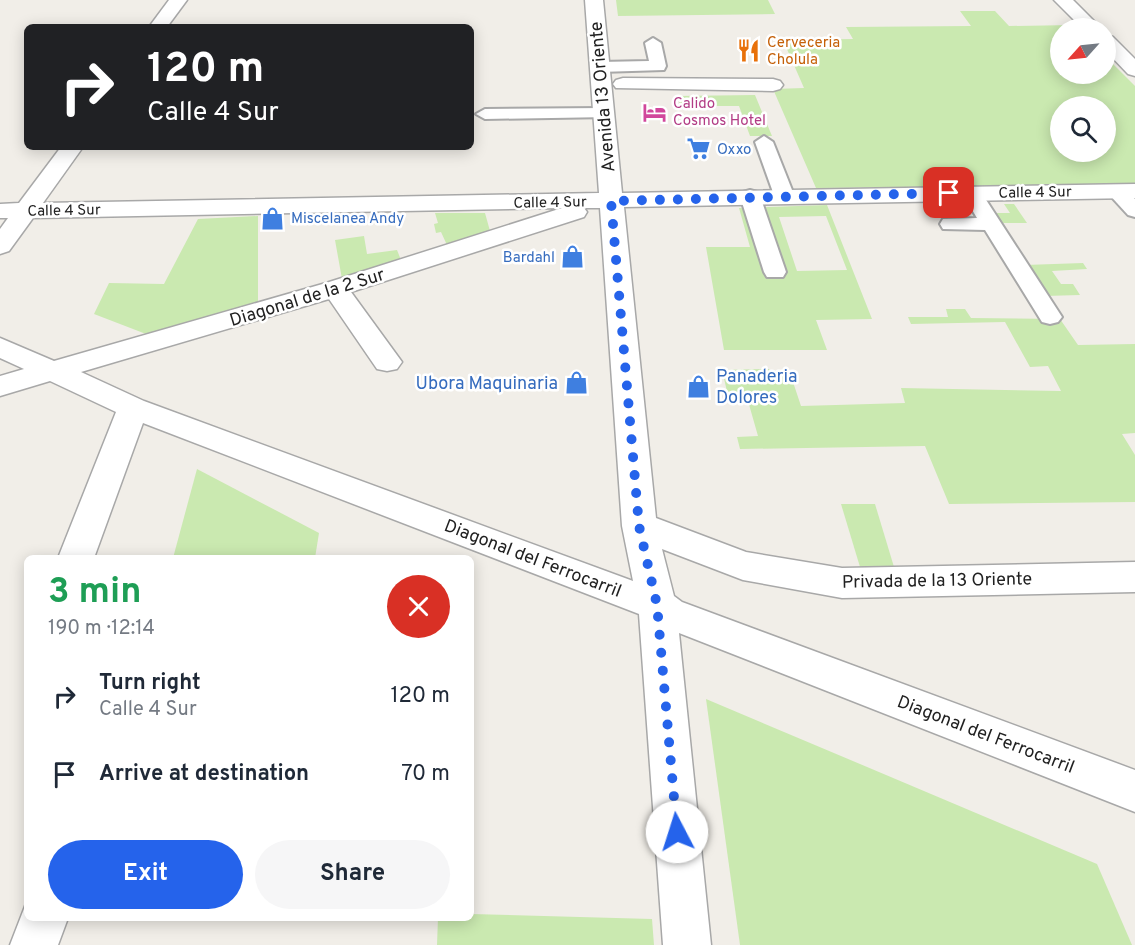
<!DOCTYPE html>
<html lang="en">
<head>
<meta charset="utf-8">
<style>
  :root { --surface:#fff; --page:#f6f6f7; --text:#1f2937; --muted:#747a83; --accent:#2563eb }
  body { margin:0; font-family:Overpass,sans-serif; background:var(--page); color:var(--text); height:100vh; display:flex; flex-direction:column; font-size:22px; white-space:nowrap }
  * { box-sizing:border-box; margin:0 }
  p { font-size:20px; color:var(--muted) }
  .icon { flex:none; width:33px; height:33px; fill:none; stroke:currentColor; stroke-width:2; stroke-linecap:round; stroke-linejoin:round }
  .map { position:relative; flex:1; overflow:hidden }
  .details { position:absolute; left:24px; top:555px; width:450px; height:366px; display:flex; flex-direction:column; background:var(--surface); border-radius:9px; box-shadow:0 3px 15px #0003 }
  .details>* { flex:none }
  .banner { position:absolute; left:24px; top:24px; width:450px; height:126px; border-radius:9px; box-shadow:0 3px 15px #0003; background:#202124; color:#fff; overflow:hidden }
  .needle { width:39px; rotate:243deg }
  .controls { position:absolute; left:1050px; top:18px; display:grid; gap:12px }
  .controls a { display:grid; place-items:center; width:66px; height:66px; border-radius:50%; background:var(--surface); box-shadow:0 3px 15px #0003; font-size:30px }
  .pin { position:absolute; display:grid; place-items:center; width:51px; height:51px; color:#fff; margin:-26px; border-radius:12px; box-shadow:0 3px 9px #0006 }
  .me { position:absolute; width:66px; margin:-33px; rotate:355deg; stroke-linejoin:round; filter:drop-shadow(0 0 4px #0008) }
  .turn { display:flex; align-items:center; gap:21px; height:126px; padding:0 24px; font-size:27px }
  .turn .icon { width:78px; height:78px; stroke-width:2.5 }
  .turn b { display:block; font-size:42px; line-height:51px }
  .round { display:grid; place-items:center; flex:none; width:63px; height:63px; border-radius:32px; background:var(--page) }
  .overview { display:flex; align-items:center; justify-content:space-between; height:102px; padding:0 24px }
  h1 { font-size:36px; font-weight:700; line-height:45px; color:#1e9e55 }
  .cta { display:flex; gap:12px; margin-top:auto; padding:12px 24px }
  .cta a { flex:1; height:69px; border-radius:36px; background:var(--accent); color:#fff; font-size:24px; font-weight:700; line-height:69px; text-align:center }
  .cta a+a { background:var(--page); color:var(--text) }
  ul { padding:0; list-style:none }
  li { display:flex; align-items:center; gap:18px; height:78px; padding:0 24px }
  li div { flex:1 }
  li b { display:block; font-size:22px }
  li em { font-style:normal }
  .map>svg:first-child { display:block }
</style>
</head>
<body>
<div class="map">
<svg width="1135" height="945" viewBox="0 0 1135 945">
  <rect width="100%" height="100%" fill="#f1eee8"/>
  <g fill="#cae9b0" fill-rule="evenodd">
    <path d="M 616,0 L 768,0 L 775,14 L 618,16 Z"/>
    <path d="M 960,11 L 995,11 L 1009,26 L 1073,25 L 1076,28 L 1060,28 L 1060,74 L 1106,74 L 1106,57 L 1135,86 L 1135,185 L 816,188 L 773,89 L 804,88 L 783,40 L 853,39 L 846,27 L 971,26 ZM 1060,106 L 1106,106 L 1106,152 L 1060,152 Z"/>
    <path d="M 755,95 L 772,136 L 750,136 L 739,106 L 680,106 L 678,96 Z"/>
    <path d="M 1004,204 L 1014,204 L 1027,223 L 997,223 L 993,213 L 1010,213 Z"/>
    <path d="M 827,205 L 872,319 L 816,320 L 827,350 L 724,350 L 706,247 L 750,247 L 739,208 ZM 826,216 L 847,270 L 797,271 L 779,217 Z"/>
    <path d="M 435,213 L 485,213 L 490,231 L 447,245 L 441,232 L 436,233 L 434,224 L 438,223 Z"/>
    <path d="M 258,216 L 258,304 L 146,334 L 94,314 L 109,283 L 164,284 L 198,219 Z"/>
    <path d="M 364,236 L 367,254 L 397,250 L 401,260 L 342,279 L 335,240 Z"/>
    <path d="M 1083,263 L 1087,269 L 1052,271 L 1061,284 L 1073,284 L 1080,295 L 1045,296 L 1025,265 Z"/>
    <path d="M 946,309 L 965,309 L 971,318 L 1060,319 L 1078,345 L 1135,344 L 1135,433 L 1122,434 L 1135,455 L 1135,502 L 949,504 L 925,446 L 740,449 L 737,437 L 758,436 L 748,401 L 729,400 L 722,370 L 769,369 L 772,376 L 791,376 L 801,406 L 905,403 L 901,388 L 1061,391 L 1048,366 L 1030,367 L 1005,322 L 911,324 L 908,317 L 948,317 Z"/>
    <path d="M 197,469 L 319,533 L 315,558 L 173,558 Z"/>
    <path d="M 841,504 L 875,504 L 894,567 L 860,567 Z"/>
    <path d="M 706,699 L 1097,864 L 1132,945 L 740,945 Z"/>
    <path d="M 471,914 L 652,919 L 654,945 L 437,945 L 438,918 L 471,918 Z"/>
  </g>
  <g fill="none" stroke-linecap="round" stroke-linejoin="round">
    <defs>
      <g id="service">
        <path d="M 653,38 L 661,43 L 666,66 L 664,70 L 600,72 L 592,67 L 600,62 L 649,61 L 645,43 Z"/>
        <path d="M 604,108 L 610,109 L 613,113 L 610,117 L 485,119 L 476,114 L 485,109 Z"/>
        <path d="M 764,136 L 773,142 L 794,195 L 791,199 L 777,199 L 774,195 L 755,142 Z"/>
        <path d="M 1116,185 L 1123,187 L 1135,199 L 1135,217 L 1128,215 L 1106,191 L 1109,187 Z"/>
        <path d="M 972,187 L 979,189 L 1062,317 L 1058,322 L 1050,324 L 1042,322 L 985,230 L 943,229 L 940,224 L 943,219 L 977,218 L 962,193 L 965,189 Z"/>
        <path d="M 750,190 L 757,192 L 760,196 L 786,272 L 783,277 L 767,277 L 764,272 L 740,196 L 743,192 Z"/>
      </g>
      <path id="pedestrian" d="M 623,78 L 773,79 L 780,81 L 783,85 L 780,89 L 773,91 L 616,88 L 613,84 L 616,80 Z"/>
      <g id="minor">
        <path d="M 169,0 L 187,0 L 167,27 L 149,27 Z"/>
        <path d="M 585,0 L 603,0 L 622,193 L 1135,184 L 1135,198 L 624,207 L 656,518 L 746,552 L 842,568 L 1135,562 L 1135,592 L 842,598 L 743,580 L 662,549 L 674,596 L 682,602 L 1135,770 L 1135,812 L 679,633 L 711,945 L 663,945 L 639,614 L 143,423 L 94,558 L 58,558 L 116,412 L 50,381 L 0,396 L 0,376 L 24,369 L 0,358 L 0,338 L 54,361 L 326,283 L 562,208 L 33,218 L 9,251 L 0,254 L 0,229 L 8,218 L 0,218 L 0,204 L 19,203 L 61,147 L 83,147 L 43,203 L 599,193 ZM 584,208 L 600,208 L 622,526 L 633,581 L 144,401 L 81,372 L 329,299 L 377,369 L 387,371 L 397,369 L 402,362 L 351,292 L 584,217 L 587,212 Z"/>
        <path d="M 27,901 L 27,918 L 68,918 L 58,945 L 10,945 Z"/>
      </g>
      <g id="tertiary">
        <path d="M 1054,0 L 1073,0 L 1101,28 L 1082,28 Z"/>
        <path d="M 1106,35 L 1113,37 L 1135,59 L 1135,76 L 1128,74 L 1106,51 Z"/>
      </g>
    </defs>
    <use href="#service" stroke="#a8a8a8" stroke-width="4"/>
    <use href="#pedestrian" stroke="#a8a8a8" stroke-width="3"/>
    <use href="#minor" stroke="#a8a8a8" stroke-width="3"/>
    <use href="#tertiary" stroke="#a8a8a8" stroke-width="3"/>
    <use href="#service" fill="#fff" fill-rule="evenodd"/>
    <use href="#pedestrian" fill="#fff" fill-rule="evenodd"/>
    <use href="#minor" fill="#fff" fill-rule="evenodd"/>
    <use href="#tertiary" fill="#fff" fill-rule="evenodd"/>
  </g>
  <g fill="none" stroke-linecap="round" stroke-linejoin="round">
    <path stroke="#2563eb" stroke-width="10" stroke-dasharray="0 18" d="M 677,832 L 657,605 L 639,526 L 611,201 L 949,193"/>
  </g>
  <defs>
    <symbol id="restaurant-bare" viewBox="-9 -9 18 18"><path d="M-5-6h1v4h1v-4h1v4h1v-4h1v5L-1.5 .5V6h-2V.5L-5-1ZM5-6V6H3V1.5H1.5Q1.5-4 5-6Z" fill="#e8710a" stroke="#fff" stroke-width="2.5" paint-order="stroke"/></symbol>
    <symbol id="hotel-bare" viewBox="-9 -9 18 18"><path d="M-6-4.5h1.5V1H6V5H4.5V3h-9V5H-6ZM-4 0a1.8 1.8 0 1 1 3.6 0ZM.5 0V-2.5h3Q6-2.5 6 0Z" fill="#d1479c" stroke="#fff" stroke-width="2.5" paint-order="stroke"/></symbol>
    <symbol id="supermarket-bare" viewBox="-9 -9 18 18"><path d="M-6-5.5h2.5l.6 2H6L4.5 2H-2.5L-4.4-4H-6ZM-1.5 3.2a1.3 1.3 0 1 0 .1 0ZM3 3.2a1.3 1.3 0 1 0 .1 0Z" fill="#3f7fe0" stroke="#fff" stroke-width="2.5" paint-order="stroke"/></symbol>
    <symbol id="shop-bare" viewBox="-9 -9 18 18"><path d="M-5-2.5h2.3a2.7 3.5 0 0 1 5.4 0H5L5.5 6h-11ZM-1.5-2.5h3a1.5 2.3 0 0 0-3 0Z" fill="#3f7fe0" stroke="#fff" stroke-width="2.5" paint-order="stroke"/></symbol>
  </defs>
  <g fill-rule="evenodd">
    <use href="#restaurant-bare" x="732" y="34" width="33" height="33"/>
    <use href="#hotel-bare" x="638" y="96" width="33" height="33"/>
    <use href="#supermarket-bare" x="682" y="132" width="33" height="33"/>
    <use href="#shop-bare" x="256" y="202" width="33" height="33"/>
    <use href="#shop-bare" x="556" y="240" width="33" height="33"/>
    <use href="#shop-bare" x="560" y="366" width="33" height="33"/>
    <use href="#shop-bare" x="682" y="370" width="33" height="33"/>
  </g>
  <g text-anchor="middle" stroke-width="5" stroke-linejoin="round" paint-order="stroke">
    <g font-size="15" fill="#c56008" stroke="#fff" text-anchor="start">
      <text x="767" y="47">Cerveceria<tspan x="767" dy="17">Cholula</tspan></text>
    </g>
    <g font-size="15" fill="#b23c85" stroke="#fff" text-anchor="start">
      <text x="673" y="108">Calido<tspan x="673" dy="17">Cosmos Hotel</tspan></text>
    </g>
    <g font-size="15" fill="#366cbe" stroke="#fff" text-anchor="start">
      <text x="717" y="154">Oxxo</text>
      <text x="291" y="223">Miscelanea Andy</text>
      <text x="555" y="262" text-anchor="end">Bardahl</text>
    </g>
    <g font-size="15" fill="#212121" stroke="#fff">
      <text transform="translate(1035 192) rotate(-1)" y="5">Calle 4 Sur</text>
      <text transform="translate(550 202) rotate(-1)" y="5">Calle 4 Sur</text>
      <text transform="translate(64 210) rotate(-1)" y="5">Calle 4 Sur</text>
    </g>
    <g font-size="18" fill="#212121" stroke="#fff">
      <text transform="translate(602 97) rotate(-95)" y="6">Avenida 13 Oriente</text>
      <text transform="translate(307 297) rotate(-17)" y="6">Diagonal de la 2 Sur</text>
      <text transform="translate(533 558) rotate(21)" y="6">Diagonal del Ferrocarril</text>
      <text transform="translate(937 580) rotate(-1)" y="6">Privada de la 13 Oriente</text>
      <text transform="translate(986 734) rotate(21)" y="6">Diagonal del Ferrocarril</text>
    </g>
    <g font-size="18" fill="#366cbe" stroke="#fff" text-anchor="start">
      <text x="716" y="382">Panaderia<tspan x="716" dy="21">Dolores</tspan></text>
      <text x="558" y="389" text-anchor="end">Ubora Maquinaria</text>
    </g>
  </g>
</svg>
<div class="controls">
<a><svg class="needle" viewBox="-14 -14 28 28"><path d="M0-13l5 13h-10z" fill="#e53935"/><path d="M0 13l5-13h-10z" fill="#747a83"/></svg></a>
<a><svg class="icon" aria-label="search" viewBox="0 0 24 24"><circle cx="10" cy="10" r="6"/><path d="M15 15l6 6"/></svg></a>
</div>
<div class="pin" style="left:949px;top:193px;background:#d93025"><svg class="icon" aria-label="arrive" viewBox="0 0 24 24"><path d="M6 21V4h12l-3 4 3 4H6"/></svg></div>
<svg class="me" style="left:677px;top:832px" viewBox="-20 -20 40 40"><circle r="19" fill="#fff"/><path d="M0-13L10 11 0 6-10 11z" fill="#2563eb"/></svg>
<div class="banner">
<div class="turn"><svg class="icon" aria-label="right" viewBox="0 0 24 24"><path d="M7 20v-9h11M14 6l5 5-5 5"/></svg><div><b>120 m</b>Calle 4 Sur</div></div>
</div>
<section class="details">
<div class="overview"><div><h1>3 min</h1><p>190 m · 12:14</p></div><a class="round" style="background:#d93025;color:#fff"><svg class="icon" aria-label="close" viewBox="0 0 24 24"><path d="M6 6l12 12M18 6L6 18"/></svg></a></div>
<ul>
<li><svg class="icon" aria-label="right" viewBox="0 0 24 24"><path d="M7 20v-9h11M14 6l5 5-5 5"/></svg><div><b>Turn right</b><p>Calle 4 Sur</p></div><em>120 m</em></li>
<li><svg class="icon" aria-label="arrive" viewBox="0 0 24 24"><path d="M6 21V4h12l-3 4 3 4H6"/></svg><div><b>Arrive at destination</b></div><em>70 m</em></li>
</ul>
<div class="cta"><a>Exit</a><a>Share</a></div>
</section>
</div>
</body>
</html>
